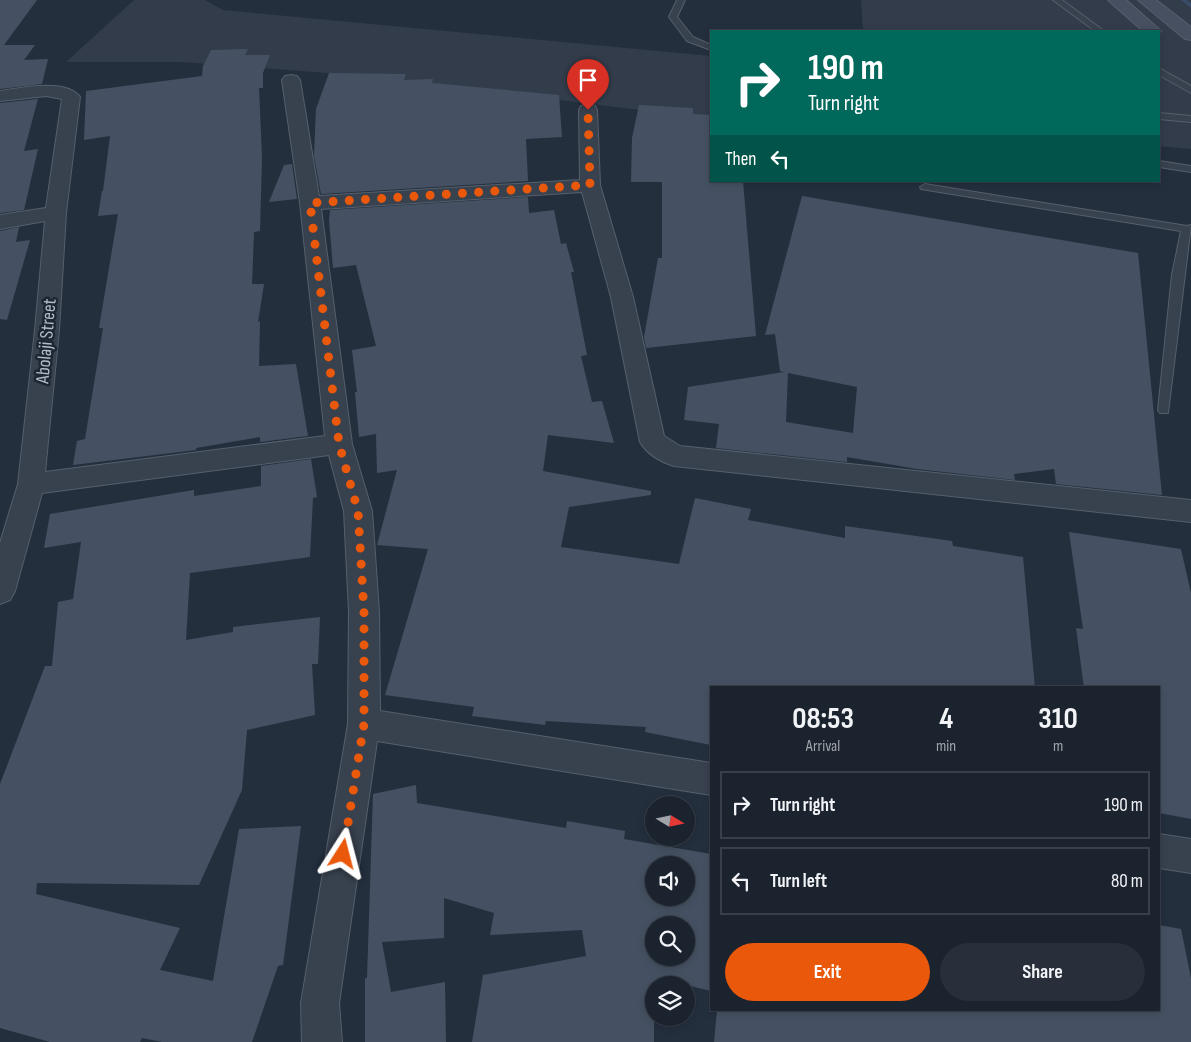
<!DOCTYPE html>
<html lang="en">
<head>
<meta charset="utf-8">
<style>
  :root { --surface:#1b232e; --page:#282f3a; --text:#f1f3f6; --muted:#a0a4aa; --line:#39404a; --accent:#ea580c }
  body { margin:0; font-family:"Sofia Sans Condensed",sans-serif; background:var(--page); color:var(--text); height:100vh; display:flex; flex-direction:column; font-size:19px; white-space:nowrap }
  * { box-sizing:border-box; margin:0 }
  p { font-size:16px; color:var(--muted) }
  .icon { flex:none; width:28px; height:28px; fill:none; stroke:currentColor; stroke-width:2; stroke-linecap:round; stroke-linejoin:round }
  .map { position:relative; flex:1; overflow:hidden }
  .panel { position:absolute; left:710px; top:686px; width:450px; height:325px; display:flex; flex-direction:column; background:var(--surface); border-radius:0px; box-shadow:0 2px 8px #0003,0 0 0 1px var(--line) }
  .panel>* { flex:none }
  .banner { position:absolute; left:710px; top:30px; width:450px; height:152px; border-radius:0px; box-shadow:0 2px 8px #0003,0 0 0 1px var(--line); background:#00695c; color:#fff; overflow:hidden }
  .needle { width:32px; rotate:100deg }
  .fabs { position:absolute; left:645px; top:796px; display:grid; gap:10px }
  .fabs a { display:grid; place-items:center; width:50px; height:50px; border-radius:50%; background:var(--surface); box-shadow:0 2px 8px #0003,0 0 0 1px var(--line); font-size:25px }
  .pin { position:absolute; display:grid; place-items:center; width:42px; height:42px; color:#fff; margin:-51px -21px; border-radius:50% 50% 50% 0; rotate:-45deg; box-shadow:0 0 5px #0007 }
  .pin .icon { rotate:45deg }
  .me { position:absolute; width:55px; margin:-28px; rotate:9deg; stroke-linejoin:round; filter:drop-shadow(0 0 4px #0008) }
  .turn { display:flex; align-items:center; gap:18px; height:105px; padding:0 15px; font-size:22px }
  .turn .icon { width:65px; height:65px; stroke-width:2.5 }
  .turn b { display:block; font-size:35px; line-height:42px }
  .then { display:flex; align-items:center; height:48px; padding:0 15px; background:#0003; gap:10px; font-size:19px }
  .eta { display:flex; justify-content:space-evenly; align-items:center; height:85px; text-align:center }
  .eta b { font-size:30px; font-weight:700; line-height:35px }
  .cta { display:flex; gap:10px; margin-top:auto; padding:10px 15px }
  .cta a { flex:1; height:58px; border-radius:30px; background:var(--accent); color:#fff; font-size:20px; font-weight:700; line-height:58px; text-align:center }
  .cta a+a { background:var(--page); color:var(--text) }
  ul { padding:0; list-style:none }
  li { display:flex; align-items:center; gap:15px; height:68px; margin:0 10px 8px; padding:0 5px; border:2px solid var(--line); border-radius:0px }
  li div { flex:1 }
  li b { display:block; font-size:19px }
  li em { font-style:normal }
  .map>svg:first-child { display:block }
</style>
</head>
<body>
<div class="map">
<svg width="1191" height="1042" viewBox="0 0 1191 1042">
  <rect width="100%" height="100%" fill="#242f3e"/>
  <g fill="#323c4b">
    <path d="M 134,0 L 205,0 L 223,10 L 711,56 L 711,119 L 368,76 L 182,62 L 66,62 Z"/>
    <path d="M 861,0 L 1191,0 L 1191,149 L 1159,146 L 1159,31 L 863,31 Z"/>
  </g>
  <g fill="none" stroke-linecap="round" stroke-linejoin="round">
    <path fill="#394c67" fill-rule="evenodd" d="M 1181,0 L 1187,0 L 1191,3 L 1191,8 Z"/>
  </g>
  <g fill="#455162" fill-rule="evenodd">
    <path d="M 0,0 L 37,0 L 4,45 L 35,45 L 24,60 L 48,59 L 42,84 L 0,89 Z"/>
    <path d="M 248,49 L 245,55 L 270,55 L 263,73 L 263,88 L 259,88 L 262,158 L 260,231 L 254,232 L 252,284 L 264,284 L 258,322 L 260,321 L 259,366 L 296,364 L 308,436 L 260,442 L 260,437 L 196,448 L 196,450 L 73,465 L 77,441 L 85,439 L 103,328 L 99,328 L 118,214 L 98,216 L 102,191 L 103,191 L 110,136 L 84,140 L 86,91 L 202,76 L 203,66 L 211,50 Z"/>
    <path d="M 329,73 L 406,74 L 404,80 L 433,79 L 432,83 L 559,95 L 562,137 L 526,139 L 528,181 L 321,194 L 314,156 L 316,109 Z"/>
    <path d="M 38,99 L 24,151 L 38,149 L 24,210 L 0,213 L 0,103 Z"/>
    <path d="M 639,105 L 693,108 L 693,114 L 711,115 L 711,181 L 743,181 L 756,336 L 646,348 L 644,337 L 658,258 L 662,258 L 662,182 L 631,182 L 632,138 Z"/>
    <path d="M 292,164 L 297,199 L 269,202 L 284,165 Z"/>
    <path d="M 802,196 L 1138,253 L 1162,495 L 1056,484 L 1054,469 L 1014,474 L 1015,480 L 917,469 L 847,457 L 847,462 L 716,448 L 719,424 L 684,420 L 688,387 L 784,372 L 780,371 L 775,334 L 765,335 ZM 788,373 L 857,387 L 853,433 L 786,422 Z"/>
    <path d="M 528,197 L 529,213 L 554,210 L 561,244 L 566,243 L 574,272 L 571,272 L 587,355 L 581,356 L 592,402 L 602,401 L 614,443 L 548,435 L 543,471 L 651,491 L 651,495 L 569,507 L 561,547 L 679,564 L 695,498 L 751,509 L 748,520 L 845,538 L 845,526 L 952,541 L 953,546 L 1023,557 L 1035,688 L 711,688 L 711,745 L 645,732 L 646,727 L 546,721 L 545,725 L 472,716 L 474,707 L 385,695 L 428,549 L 377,545 L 397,470 L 377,473 L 376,434 L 359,437 L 355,392 L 357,392 L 352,350 L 376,346 L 356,265 L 333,268 L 329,220 L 330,210 Z"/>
    <path d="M 19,227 L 16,242 L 30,240 L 7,320 L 0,319 L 0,231 Z"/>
    <path d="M 311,459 L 317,497 L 313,498 L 310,557 L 190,573 L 186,640 L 233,632 L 233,627 L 320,617 L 318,664 L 312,664 L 315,715 L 247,730 L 242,790 L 199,885 L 37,883 L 36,894 L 180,928 L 160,970 L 213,981 L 239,829 L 301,826 L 283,965 L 278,966 L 252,1042 L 162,1042 L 142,1038 L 140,1042 L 50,1042 L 0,1028 L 0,784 L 45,666 L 52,666 L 58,602 L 73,599 L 81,542 L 44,548 L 50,514 L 194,490 L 194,496 L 261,486 L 261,466 Z"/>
    <path d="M 1069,532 L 1181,549 L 1191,593 L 1191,819 L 1159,813 L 1159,688 L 1084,688 L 1076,628 L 1083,629 Z"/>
    <path d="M 416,785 L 417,803 L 566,828 L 567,821 L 625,831 L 624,839 L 711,854 L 711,991 L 686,985 L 654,985 L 654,1042 L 472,1042 L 483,975 L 586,956 L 582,930 L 490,935 L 494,913 L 444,898 L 444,938 L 382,942 L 391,992 L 445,982 L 446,1042 L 365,1042 L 365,978 L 367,978 L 373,794 ZM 654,865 L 686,865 L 686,898 L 654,898 ZM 654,925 L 686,925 L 686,958 L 654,958 Z"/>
    <path d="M 1159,925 L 1181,929 L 1191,978 L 1191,1042 L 714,1042 L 717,1010 L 1159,1010 Z"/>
  </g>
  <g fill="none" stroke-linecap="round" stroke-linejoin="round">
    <defs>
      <g id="lane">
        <path d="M 677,0 L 685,0 L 677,17 L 693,37 L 711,45 L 711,50 L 687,41 L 669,17 Z"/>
        <path d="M 1053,0 L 1062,0 L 1104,31 L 1095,31 Z"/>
        <path d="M 1159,68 L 1191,86 L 1191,93 L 1159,75 Z"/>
        <path d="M 1159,113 L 1191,116 L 1191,122 L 1159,119 Z"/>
        <path d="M 1159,161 L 1191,166 L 1191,172 L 1159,167 Z"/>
        <path d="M 925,184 L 1187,226 L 1191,225 L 1168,413 L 1160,413 L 1158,410 L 1172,275 L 1181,231 L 921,189 L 920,187 Z"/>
      </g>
      <g id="street">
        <path d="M 291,75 L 297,76 L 300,80 L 319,196 L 580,180 L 579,110 L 581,106 L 588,104 L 595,106 L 597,110 L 600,185 L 633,297 L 664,436 L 680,446 L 1191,500 L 1191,522 L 674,466 C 661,462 647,454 640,442 L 611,297 L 582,192 L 321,209 L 352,444 L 372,511 L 379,612 L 380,711 L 711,763 L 711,795 L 377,741 L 339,1003 L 342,1042 L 302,1042 L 301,1003 L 348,724 L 349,612 L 344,511 L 329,455 L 42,493 L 15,591 L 10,600 L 0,604 L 0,543 L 18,484 L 35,330 L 45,221 L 0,229 L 0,215 L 46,208 L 62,99 L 46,96 L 0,101 L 0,91 C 20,88 67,78 80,97 L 66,213 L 59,330 L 45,472 L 325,436 L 300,203 L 282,80 L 285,76 Z"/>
        <path d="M 1159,834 L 1191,839 L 1191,873 L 1159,868 Z"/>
      </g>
      <g id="secondary">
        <path d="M 1108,0 L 1126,0 L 1161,31 L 1159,35 L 1159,31 L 1143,31 Z"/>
        <path d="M 1138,0 L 1156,0 L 1191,27 L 1191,40 L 1185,39 Z"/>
      </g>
    </defs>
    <use href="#lane" stroke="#565f6c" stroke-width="2"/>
    <use href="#street" stroke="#565f6c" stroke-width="2"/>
    <use href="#secondary" stroke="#565f6c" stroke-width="2"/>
    <use href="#lane" fill="#38414e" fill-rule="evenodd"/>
    <use href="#street" fill="#38414e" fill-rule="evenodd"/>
    <use href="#secondary" fill="#465061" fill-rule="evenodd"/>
  </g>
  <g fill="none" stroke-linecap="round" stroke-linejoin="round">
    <path stroke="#ea580c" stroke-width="9" stroke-dasharray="0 16.2" d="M 343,854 L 364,724 L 364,612 L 358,511 L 339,444 L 310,203 L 590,185 L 588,110"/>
  </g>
  <g text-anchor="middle" stroke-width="5" stroke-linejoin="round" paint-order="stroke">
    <g font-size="19" fill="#b4bcc9" stroke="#1d2633">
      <text transform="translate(45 341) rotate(-85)" y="7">Abolaji Street</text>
    </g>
  </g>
</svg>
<div class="fabs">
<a><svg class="needle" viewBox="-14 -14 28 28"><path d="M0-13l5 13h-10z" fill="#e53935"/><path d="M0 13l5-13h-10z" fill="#a0a4aa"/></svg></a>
<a><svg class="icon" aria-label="sound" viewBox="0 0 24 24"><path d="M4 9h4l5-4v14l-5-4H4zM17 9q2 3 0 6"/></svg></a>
<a><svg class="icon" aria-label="search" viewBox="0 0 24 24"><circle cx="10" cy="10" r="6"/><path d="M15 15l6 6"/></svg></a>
<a><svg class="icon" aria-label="layers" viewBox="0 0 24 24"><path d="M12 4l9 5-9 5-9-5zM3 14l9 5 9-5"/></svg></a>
</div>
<div class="pin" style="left:588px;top:110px;background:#d93025"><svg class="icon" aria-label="arrive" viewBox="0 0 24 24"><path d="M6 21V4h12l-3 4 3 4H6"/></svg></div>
<svg class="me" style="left:343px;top:854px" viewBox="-20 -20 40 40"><path d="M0-17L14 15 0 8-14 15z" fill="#ea580c" stroke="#fff" stroke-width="4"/></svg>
<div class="banner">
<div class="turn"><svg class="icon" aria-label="right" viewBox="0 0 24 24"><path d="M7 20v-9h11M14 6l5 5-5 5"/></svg><div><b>190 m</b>Turn right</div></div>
<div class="then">Then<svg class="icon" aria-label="left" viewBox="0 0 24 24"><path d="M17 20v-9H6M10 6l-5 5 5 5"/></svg></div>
</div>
<section class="panel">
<div class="eta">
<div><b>08:53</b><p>Arrival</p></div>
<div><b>4</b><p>min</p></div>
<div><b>310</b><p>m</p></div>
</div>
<ul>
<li><svg class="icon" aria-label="right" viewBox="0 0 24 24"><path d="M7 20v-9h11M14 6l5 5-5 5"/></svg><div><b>Turn right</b></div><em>190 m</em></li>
<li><svg class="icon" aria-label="left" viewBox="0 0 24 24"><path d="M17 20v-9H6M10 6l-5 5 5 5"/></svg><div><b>Turn left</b></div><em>80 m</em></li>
</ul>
<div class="cta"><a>Exit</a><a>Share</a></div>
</section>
</div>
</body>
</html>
